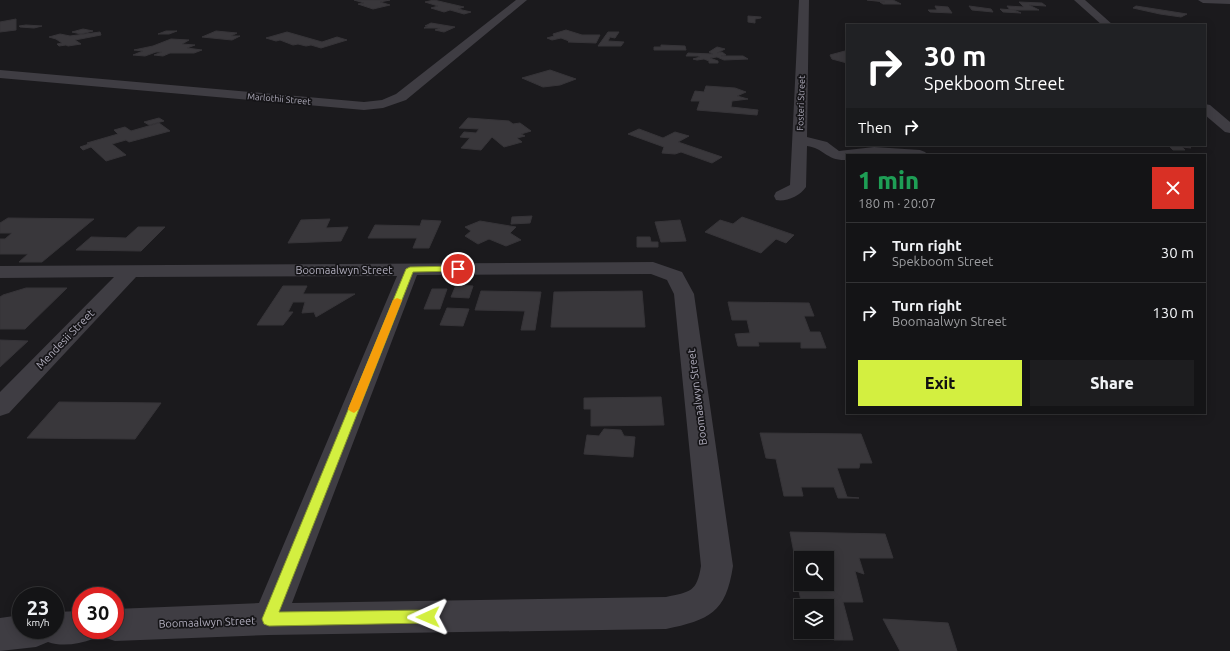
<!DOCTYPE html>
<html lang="en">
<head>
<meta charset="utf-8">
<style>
  :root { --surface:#141416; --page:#1d1d1f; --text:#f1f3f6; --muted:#9d9ea1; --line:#333335; --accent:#d3ef40 }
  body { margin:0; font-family:Ubuntu,sans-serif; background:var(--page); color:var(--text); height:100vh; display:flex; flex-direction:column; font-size:15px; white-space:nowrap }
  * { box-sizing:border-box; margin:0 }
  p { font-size:13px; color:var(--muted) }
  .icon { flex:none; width:22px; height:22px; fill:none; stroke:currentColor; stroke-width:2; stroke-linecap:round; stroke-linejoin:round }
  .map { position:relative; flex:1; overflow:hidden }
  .drawer { position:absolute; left:846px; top:154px; width:360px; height:260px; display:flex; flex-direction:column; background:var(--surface); border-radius:0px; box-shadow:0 2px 10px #0003,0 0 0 1px var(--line) }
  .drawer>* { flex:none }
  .top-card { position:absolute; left:846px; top:24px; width:360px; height:122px; border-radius:0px; box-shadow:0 2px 10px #0003,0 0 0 1px var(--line); background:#202124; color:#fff; overflow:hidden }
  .buttons { position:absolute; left:794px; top:551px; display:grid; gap:8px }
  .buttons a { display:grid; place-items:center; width:40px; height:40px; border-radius:0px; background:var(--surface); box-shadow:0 2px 10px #0003,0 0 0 1px var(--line); font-size:20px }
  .speed { position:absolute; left:12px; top:587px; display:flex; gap:8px; font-size:20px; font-weight:700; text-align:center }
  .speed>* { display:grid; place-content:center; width:52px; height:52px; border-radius:50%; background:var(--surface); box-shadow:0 2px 10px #0003,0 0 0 1px var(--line); line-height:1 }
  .speed small { font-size:10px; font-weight:400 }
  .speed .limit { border:6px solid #d22; background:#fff; color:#111 }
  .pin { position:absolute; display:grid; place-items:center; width:34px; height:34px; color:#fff; margin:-17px; border:2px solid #fff; border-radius:50%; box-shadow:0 1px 4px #0007 }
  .me { position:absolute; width:44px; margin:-22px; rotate:269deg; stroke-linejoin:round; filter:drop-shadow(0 0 3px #0008) }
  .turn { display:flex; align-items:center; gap:14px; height:84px; padding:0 12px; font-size:18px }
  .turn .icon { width:52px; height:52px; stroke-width:2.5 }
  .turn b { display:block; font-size:28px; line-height:34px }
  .then { display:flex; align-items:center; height:38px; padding:0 12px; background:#0003; gap:8px; font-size:15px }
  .round { display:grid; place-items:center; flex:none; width:42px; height:42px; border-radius:0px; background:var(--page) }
  .overview { display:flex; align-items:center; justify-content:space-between; height:68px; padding:0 12px }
  h1 { font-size:24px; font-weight:800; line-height:30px; color:#1e9e55 }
  .cta { display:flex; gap:8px; margin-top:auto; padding:8px 12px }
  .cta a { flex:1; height:46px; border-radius:0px; background:var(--accent); color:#111; font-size:16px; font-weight:800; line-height:46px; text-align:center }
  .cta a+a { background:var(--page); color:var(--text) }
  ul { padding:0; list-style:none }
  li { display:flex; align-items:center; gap:12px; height:60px; padding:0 12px; border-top:1px solid var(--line) }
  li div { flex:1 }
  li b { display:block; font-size:15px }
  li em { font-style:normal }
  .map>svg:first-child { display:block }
</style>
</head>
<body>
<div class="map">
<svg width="1230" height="651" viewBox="0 0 1230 651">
  <rect width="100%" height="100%" fill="#1b1a1d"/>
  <g fill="#39373b" stroke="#363438">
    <path d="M 354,0 L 390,0 L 380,2 L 390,5 L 373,9 L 358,4 L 364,3 Z"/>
    <path d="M 434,0 L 464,7 L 458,9 L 471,12 L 464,14 L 450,10 L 444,12 L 431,8 L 438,6 L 425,2 Z"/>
    <path d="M 867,0 L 893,0 L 901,4 L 883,4 L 880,2 L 885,2 Z"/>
    <path d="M 1019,2 L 1042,3 L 1046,6 L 1029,5 L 1039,10 L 1010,10 L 1007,6 L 1024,7 Z"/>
    <path d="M 935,6 L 948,7 L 952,13 L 930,12 L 928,10 L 937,10 Z"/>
    <path d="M 969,6 L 991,9 L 993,12 L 972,10 Z"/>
    <path d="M 1136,6 L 1187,14 L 1181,17 L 1160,14 L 1133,8 Z"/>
    <path d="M 1000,9 L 1014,10 L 1021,13 L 1003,12 Z"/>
    <path d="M 748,16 L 761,17 L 761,18 L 755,19 L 755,23 L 748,22 Z"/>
    <path d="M 16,19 L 16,30 L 0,32 L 0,22 Z"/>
    <path d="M 431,23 L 455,27 L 444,32 L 435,30 L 440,28 L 424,28 L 428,26 L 425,26 Z"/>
    <path d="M 26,25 L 42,26 L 34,28 L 20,27 L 19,26 Z"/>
    <path d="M 83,29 L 93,31 L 81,34 L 72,32 Z"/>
    <path d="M 566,30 L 582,35 L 600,35 L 596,43 L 568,42 L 569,41 L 561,38 L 552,40 L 547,38 L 554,36 L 553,34 Z"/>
    <path d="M 166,31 L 177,31 L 169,34 L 158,34 Z"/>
    <path d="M 216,31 L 237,33 L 231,36 L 240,36 L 232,40 L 202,37 Z"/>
    <path d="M 100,32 L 101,35 L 75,40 L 81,44 L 68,46 L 66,45 L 59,46 L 57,44 L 62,43 L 56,39 L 49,37 L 60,34 L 70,36 Z"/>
    <path d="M 287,32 L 322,42 L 337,37 L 347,40 L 321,48 L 311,45 L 306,46 L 298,44 L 293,45 L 280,40 L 276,41 L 266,38 Z"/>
    <path d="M 608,32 L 619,32 L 615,38 L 610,37 L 608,41 L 624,42 L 621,46 L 598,46 Z"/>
    <path d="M 171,39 L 189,40 L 182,44 L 195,45 L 187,48 L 202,50 L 194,53 L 170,53 L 163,56 L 154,55 L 162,52 L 156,52 L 145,56 L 133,55 L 143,51 L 134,50 L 153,46 Z"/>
    <path d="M 661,45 L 685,46 L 686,50 L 654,50 L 654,47 L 661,47 Z"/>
    <path d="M 717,47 L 725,49 L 717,53 L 722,52 L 726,55 L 721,56 L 743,56 L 748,59 L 724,60 L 717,57 L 710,58 L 718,61 L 718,63 L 709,63 L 709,61 L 704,59 L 697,60 L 693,59 L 700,57 L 698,56 L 686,56 L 688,53 L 713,54 L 709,52 Z"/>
    <path d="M 845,51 L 847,51 L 847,63 L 832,59 L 830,55 Z"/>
    <path d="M 550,70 L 576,79 L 560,85 L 543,87 L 522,78 Z"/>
    <path d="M 706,86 L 735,88 L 746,92 L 737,96 L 748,99 L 732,101 L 731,107 L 758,110 L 757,115 L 697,110 L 700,101 L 691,101 L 695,91 L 704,92 Z"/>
    <path d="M 159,118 L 164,121 L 149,125 L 144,122 Z"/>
    <path d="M 468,118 L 509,121 L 513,124 L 520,123 L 531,131 L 521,134 L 525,136 L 517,138 L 522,142 L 504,147 L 492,137 L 481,150 L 461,148 L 470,138 L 460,137 L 464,132 L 476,133 L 479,129 L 459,128 Z"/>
    <path d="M 159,123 L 170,131 L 129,142 L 126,140 L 112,144 L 126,155 L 106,161 L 91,147 L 83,150 L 80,147 L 89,144 L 87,143 L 118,134 L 114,130 L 125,127 L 131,131 Z"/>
    <path d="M 639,129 L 663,138 L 675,132 L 689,136 L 678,142 L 722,157 L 712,163 L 681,152 L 675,154 L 662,153 L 664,147 L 628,134 Z"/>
    <path d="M 1158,145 L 1188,145 L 1191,148 L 1182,147 L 1185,150 L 1173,150 L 1169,146 Z"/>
    <path d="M 532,216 L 530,223 L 511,224 L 512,217 Z"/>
    <path d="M 742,217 L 794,235 L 786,243 L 776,239 L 761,253 L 705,232 L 720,220 L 733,224 Z"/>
    <path d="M 8,218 L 94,219 L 42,262 L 19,262 L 28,254 L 0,254 L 0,239 L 5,239 L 12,233 L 0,233 L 0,223 Z"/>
    <path d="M 330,219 L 326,228 L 348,227 L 341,241 L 288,243 L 301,220 Z"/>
    <path d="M 422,220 L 441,221 L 429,248 L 413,248 L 417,238 L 368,238 L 375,225 L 420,226 Z"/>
    <path d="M 680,220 L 686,241 L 661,242 L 655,222 Z"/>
    <path d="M 480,221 L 516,227 L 510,233 L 521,240 L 506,246 L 489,239 L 478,244 L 465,236 L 471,231 L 465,227 Z"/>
    <path d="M 138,227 L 165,227 L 141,251 L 76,250 L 91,237 L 126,238 Z"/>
    <path d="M 637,237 L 650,237 L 651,242 L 658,242 L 658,247 L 637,247 Z"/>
    <path d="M 456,285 L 473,286 L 469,298 L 451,297 Z"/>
    <path d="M 283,286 L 307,286 L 303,294 L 355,294 L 316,317 L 314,312 L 302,313 L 305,302 L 293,302 L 288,312 L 293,312 L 283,325 L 257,325 Z"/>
    <path d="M 26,288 L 67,288 L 25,329 L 0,329 L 0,297 L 3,295 Z"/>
    <path d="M 432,289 L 447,289 L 440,309 L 424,309 Z"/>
    <path d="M 481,291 L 541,292 L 535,330 L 521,330 L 525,311 L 475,310 Z"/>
    <path d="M 642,291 L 645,327 L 551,327 L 554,292 Z"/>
    <path d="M 728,302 L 809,303 L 814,316 L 804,316 L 810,332 L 820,332 L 826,348 L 801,348 L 801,342 L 758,342 L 759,346 L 738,346 L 735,334 L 750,333 L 747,320 L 732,320 Z"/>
    <path d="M 447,308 L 469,309 L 463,326 L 440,325 Z"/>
    <path d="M 0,340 L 28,341 L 0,367 Z"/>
    <path d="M 661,397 L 664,425 L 591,426 L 591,409 L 584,409 L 584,398 Z"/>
    <path d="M 59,402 L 161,403 L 135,439 L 27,438 Z"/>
    <path d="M 604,429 L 621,430 L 624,436 L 635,437 L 633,457 L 584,454 L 587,435 L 599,436 Z"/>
    <path d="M 760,433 L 861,434 L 872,463 L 860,463 L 859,468 L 837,468 L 847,497 L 859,498 L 838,498 L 834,487 L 801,487 L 803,496 L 784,496 L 776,459 L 766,458 Z"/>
    <path d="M 790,532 L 885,534 L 893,558 L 859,558 L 864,574 L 855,571 L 863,602 L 843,602 L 853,640 L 834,640 L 827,614 L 827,606 L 802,606 L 799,591 L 821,591 L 819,584 L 827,584 L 827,558 L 813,558 L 812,553 L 794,553 Z"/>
    <path d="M 883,619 L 948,623 L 957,651 L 900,651 Z"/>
  </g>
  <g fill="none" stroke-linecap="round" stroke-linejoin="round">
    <g fill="#3f3d43" fill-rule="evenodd">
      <path d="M 516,0 L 527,0 L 406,100 L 383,108 L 364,110 L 0,78 L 0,70 L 364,102 L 382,100 L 396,94 Z"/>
      <path d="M 799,0 L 809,0 L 807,137 L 827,142 L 839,151 L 874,147 L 920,150 L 925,152 L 928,155 L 847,155 L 847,160 C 826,161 824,148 807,146 L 806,187 C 800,196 786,202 776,200 L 774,196 L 776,192 L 790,185 Z"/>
      <path d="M 1074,0 L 1085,0 L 1113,25 L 1102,25 Z"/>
      <path d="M 1198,0 L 1230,0 L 1230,4 L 1203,3 Z"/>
      <path d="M 1205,104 L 1210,105 L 1230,122 L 1230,133 L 1225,132 L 1205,115 Z"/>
      <path d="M 653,262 L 682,272 L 694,294 L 733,566 C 726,613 709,620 666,629 L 269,635 L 115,641 L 103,637 L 100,630 L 115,630 L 115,609 L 259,603 L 397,276 L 136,277 L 9,413 L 0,416 L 0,392 L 114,277 L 0,278 L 0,266 ZM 651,274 L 667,280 L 674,294 L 701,566 C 697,592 690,592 666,597 L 292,603 L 417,275 Z"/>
      <path d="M 81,611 L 81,630 L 97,630 L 93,639 C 79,644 62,647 48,642 L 36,647 L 0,651 L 0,618 L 21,615 L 21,630 L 55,630 L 55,612 Z"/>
    </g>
  </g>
  <path fill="#d3ef40" stroke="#899b2a" d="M 458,266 L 462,269 L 460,271 L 413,272 L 279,612 L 428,610 L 433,612 L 435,617 L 433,621 L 428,623 L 269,626 L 264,624 L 262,619 L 406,269 L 410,267 Z"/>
  <path fill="#f59e0b" d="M 397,298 L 402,300 L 359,409 L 354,413 L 350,411 L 348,409 L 393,300 Z"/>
  <g text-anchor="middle" stroke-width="3.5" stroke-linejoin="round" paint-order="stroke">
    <g font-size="9" fill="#b0adbc" stroke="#161518">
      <text transform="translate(279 99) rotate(5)" y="3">Marlothii Street</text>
      <text transform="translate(801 103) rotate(-88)" y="3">Fosteri Street</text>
    </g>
    <g font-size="11" fill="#b0adbc" stroke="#161518">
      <text x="344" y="274">Boomaalwyn Street</text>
      <text transform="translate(65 339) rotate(-46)" y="4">Mendesii Street</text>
      <text transform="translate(697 397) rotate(-97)" y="4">Boomaalwyn Street</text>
      <text transform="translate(207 622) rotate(-2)" y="4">Boomaalwyn Street</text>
    </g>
  </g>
</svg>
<div class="buttons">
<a><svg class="icon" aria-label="search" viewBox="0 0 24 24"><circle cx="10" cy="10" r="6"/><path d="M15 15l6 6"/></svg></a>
<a><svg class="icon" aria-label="layers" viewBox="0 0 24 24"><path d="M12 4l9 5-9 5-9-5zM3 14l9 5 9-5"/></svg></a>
</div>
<div class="speed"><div>23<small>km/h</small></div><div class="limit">30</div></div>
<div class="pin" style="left:458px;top:269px;background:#d93025"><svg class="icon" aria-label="arrive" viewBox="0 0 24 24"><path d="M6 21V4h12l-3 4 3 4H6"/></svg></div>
<svg class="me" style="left:428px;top:617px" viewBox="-20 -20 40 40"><path d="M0-17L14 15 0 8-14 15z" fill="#d3ef40" stroke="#fff" stroke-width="4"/></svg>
<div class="top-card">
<div class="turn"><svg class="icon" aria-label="right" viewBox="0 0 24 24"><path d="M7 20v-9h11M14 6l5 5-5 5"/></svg><div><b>30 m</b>Spekboom Street</div></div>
<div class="then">Then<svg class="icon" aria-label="right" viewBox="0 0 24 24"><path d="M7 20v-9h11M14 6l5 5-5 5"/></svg></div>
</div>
<section class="drawer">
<div class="overview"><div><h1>1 min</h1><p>180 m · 20:07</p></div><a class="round" style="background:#d93025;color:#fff"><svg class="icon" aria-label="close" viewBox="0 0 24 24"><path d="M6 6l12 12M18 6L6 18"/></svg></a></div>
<ul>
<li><svg class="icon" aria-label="right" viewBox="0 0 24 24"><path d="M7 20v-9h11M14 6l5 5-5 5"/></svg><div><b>Turn right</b><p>Spekboom Street</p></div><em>30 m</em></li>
<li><svg class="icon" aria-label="right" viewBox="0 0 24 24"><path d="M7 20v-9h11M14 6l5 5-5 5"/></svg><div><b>Turn right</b><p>Boomaalwyn Street</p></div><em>130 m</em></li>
</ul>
<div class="cta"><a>Exit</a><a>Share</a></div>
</section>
</div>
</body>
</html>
